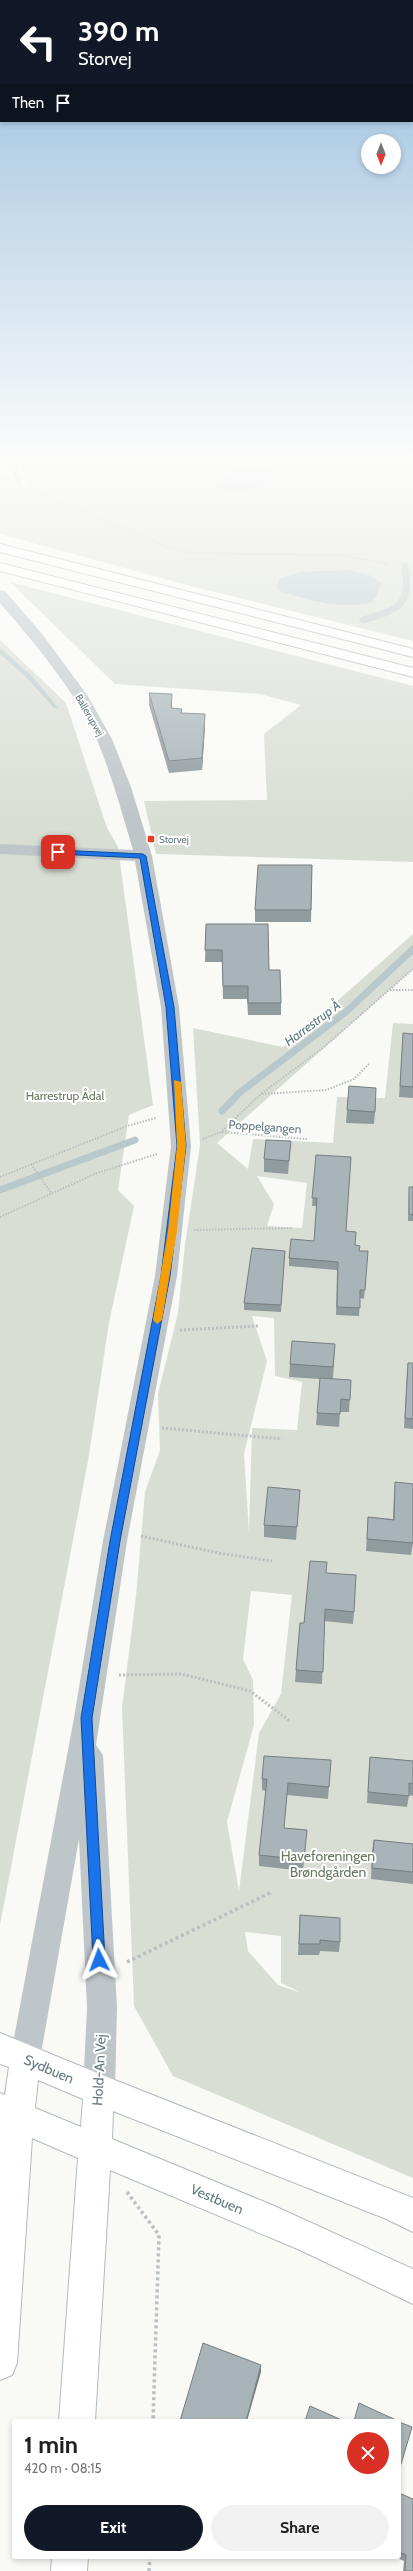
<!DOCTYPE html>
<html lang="en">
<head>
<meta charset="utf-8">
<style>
  :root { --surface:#fff; --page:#f2f2f2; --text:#202124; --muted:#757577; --accent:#111827 }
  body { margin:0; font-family:Cabin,sans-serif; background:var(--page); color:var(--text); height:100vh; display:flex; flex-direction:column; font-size:15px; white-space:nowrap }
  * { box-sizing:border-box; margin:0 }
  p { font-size:13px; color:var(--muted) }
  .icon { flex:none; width:22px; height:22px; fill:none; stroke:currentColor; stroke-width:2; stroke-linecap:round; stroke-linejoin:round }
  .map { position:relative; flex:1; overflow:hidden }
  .side { position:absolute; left:12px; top:2419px; width:389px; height:140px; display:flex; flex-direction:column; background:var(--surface); border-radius:4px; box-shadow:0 2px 6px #0003 }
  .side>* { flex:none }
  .top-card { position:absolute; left:0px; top:0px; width:413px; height:122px; box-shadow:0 2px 6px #0003; background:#111827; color:#fff; overflow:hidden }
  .needle { width:26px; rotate:180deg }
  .controls { position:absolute; left:361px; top:134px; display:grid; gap:8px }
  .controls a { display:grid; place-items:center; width:40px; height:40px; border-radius:50%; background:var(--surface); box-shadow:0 2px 6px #0003; font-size:20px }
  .pin { position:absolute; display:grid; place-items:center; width:34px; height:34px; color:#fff; margin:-17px; border-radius:8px; box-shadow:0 2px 6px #0006 }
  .me { position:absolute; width:44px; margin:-22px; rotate:357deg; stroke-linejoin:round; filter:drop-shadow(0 0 3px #0008) }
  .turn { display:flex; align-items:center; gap:14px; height:84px; padding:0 12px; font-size:18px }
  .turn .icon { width:52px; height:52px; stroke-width:2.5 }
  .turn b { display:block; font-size:28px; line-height:34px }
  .then { display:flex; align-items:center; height:38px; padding:0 12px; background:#0003; gap:8px; font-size:15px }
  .round { display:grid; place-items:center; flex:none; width:42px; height:42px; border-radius:21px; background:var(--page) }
  .head { display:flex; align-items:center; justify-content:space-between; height:68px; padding:0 12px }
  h1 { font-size:24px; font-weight:800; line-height:30px }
  .action { display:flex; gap:8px; margin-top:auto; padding:8px 12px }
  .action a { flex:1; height:46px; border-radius:24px; background:var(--accent); color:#fff; font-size:16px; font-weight:800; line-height:46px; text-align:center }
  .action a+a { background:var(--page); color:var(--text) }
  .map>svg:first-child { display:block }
</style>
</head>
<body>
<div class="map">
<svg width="413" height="2571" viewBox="0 0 413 2571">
  <rect width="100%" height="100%" fill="#f9f9f6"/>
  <g fill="#d9ded5" fill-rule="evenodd">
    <path d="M 19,460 L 237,460 L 228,470 L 219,490 C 254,495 264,487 286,460 L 413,460 L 413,641 L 194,587 L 0,534 L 0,461 L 5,475 L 28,487 Z"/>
    <path d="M 10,582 L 413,686 L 413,862 L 156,854 L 144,801 L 267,800 L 264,734 L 301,705 L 260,694 L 115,684 Z"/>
    <path d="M 0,640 L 66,703 L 107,828 L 118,847 L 153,1105 L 129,1115 L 118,1190 L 134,1206 L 109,1323 L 88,1461 L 0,1925 Z"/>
    <path d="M 413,934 L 413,969 L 217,1143 L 248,1169 L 253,1139 L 333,1143 L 337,1097 L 385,1098 L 393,1023 L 413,1024 L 413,2178 L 173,2076 L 134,2006 L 122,1708 L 136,1596 L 145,1492 L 160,1450 L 158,1394 L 178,1313 L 185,1245 L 200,1145 L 193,1028 L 283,1047 L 301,1033 ZM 257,1176 L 307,1183 L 302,1228 L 267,1226 L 274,1204 ZM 252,1316 L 274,1318 L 275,1376 L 302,1382 L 297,1430 L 252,1428 L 249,1532 L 244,1454 L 267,1361 ZM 251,1591 L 292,1595 L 281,1694 L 259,1733 L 239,1891 L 227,1822 L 254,1725 L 253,1680 L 243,1659 ZM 245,1932 L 281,1936 L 281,1983 L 302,1993 L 278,1985 L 248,1951 Z"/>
  </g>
  <g fill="#b8c8cb">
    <path d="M 237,460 L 286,460 C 264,488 254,495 219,490 L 228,470 Z"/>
    <path d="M 349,570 L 369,575 L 381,583 L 377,595 L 371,603 C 334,609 314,601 279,591 L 277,586 L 279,579 L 300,572 Z"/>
    <path d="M 0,648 L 33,677 L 59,709 L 54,708 L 27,678 L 0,654 Z"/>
  </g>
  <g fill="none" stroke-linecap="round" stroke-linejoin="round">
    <g stroke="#b8c8cb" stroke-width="7">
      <path d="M 222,1111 L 239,1093 L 347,1011 L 413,949"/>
      <path d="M 0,1190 L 135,1140"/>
    </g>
    <defs>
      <g id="secondary">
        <path d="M 0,2033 L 102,2075 L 413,2198 L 413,2232 L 384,2218 L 113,2111 L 112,2139 L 272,2205 L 413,2269 L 413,2304 L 300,2250 L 110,2170 L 95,2421 L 59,2421 L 78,2158 L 32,2138 L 17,2363 L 12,2375 L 0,2380 L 0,2093 L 5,2095 L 9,2067 L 0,2064 ZM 38,2080 L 83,2099 L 81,2127 L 35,2108 Z"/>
        <path d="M 52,2557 L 88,2557 L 87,2571 L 51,2571 Z"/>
      </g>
      <g id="highway">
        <path d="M 0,544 L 413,649 L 413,657 L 0,552 Z"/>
        <path d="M 0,563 L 413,668 L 413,677 L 0,571 Z"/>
      </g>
    </defs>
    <use href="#secondary" stroke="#b2babe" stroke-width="2"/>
    <use href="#highway" stroke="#b3b9bc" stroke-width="2"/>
    <path stroke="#babfc1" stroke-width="1.5" stroke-dasharray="1.5 1.5" stroke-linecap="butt" d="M 31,489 L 167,547 L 189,553 L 340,555 L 388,564"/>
    <g stroke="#babfc1" stroke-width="2" stroke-dasharray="1.5 1.5" stroke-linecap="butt">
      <path d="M 390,990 L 413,990"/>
      <path d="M 262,1094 L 326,1090 L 354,1079 L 370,1063"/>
      <path d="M 222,1132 L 307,1139"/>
      <path d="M 203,1139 L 221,1132 L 261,1094 L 324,1047 L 413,969"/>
      <path d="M 31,1164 L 52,1194"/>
      <path d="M 0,1177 L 127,1126 L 156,1118"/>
      <path d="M 0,1217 L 97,1173 L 157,1154"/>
      <path d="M 194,1230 L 293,1228"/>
    </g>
    <g stroke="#babfc1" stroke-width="3" stroke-dasharray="2 2" stroke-linecap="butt">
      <path d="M 180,1330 L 258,1326"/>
      <path d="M 162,1428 L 282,1439"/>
      <path d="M 141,1536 L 218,1553 L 272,1561"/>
      <path d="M 119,1675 L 181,1674 L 250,1691 L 290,1721"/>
    </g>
    <g stroke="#babfc1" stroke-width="3.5" stroke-dasharray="3 3" stroke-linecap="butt">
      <path d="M 127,1962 L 272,1892"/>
      <path d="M 127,2192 L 159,2235 L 153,2421"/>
      <path d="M 149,2571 L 150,2557"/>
    </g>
    <g stroke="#bfc6c9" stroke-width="7">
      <path d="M 10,460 L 19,480"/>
      <path d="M 363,620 C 399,609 411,606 405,566"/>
    </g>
    <path fill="#bfc6c9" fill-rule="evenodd" d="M 0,590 L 5,591 L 43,635 L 87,695 L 112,739 L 131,787 L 152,856 L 179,1007 L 191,1146 L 177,1276 L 127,1541 L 96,1745 L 103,1755 L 117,2008 L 115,2090 L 110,2101 L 99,2106 L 88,2101 L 83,2090 L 87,2008 L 79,1839 L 40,2059 L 36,2070 L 25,2074 L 14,2070 L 10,2059 L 74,1718 L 103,1541 L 155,1276 L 171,1146 L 161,1007 L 135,861 L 0,854 L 0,844 L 133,850 C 122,813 112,776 97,740 C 74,689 36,645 0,603 Z"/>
    <use href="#secondary" fill="#fff" fill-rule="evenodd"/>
    <use href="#highway" fill="#fff" fill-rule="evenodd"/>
  </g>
  <g fill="#909b9e">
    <path d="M 149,693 L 172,694 L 172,708 L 182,709 L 182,713 L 205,714 L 205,726 L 202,770 L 169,773 L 149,705 Z"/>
    <path d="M 312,865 L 311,922 L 255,922 L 255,910 Z"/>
    <path d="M 206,924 L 269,970 L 281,1003 L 281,1015 L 248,1015 L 247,999 L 223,999 L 222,962 L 205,962 Z"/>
    <path d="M 403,1033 L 413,1034 L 413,1098 L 399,1097 Z"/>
    <path d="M 349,1086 L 375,1112 L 374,1124 L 346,1123 Z"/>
    <path d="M 291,1141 L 288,1174 L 264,1172 L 264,1159 Z"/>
    <path d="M 316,1155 L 346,1231 L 359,1251 L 368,1251 L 364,1299 L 360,1298 L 359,1316 L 336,1315 L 337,1270 L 289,1266 L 289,1258 L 314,1241 L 317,1206 L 312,1206 Z"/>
    <path d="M 409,1187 L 413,1187 L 413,1221 L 408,1221 Z"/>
    <path d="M 285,1251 L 281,1312 L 244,1310 L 244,1303 Z"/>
    <path d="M 335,1344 L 333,1379 L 351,1380 L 349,1412 L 340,1412 L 339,1427 L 316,1425 L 320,1379 L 289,1377 L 290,1364 Z"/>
    <path d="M 408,1363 L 413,1363 L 413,1429 L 404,1428 L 407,1373 Z"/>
    <path d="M 395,1482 L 413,1543 L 411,1555 L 366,1551 L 368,1517 L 393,1519 L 394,1494 Z"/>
    <path d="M 300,1490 L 296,1540 L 264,1537 L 264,1525 Z"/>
    <path d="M 326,1573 L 354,1612 L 353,1624 L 324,1621 L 322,1684 L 295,1682 L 300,1623 L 304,1623 Z"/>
    <path d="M 370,1757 L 413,1761 L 413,1796 L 409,1795 L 407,1807 L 367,1803 L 369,1768 Z"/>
    <path d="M 331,1760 L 328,1799 L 287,1795 L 284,1828 L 307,1830 L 303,1871 L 259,1866 L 259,1855 L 266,1791 L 262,1790 L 262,1779 Z"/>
    <path d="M 374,1840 L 413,1844 L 413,1884 L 371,1879 L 372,1851 Z"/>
    <path d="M 300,1915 L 340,1942 L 339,1952 L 320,1951 L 319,1955 L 298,1955 Z"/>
    <path d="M 399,2493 L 413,2571 L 403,2571 L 404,2561 L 395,2557 L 399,2557 Z"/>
  </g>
  <g fill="#767e81">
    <path d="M 172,694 L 172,705 L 171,720 L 171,708 Z"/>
    <path d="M 205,714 L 205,726 L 202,770 L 202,758 Z"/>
    <path d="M 261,2365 L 261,2372 L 247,2421 L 246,2421 Z"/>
  </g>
  <g fill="#a8b4b8" stroke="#767e81">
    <path d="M 149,693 L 172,694 L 171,708 L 182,709 L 181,713 L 205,714 L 202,758 L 169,761 Z"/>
    <path d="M 258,865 L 312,865 L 311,910 L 255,910 Z"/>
    <path d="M 206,924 L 268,924 L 269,970 L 280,970 L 281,1003 L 248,1003 L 248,986 L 223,986 L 222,950 L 205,950 Z"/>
    <path d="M 403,1033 L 413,1034 L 413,1087 L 400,1086 Z"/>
    <path d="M 349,1086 L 376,1088 L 375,1112 L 347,1110 Z"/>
    <path d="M 266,1140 L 291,1141 L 289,1161 L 264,1159 Z"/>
    <path d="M 316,1155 L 351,1157 L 346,1231 L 356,1232 L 355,1245 L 360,1246 L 359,1251 L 368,1251 L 365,1290 L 360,1290 L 360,1308 L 337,1307 L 338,1262 L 289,1258 L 291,1239 L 314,1241 L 317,1198 L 312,1198 Z"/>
    <path d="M 409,1187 L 413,1187 L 413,1215 L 409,1214 Z"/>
    <path d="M 252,1248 L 285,1251 L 281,1305 L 244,1303 Z"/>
    <path d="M 292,1341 L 335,1344 L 333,1367 L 290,1364 Z"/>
    <path d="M 408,1363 L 413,1363 L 413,1419 L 405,1418 Z"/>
    <path d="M 320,1378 L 351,1380 L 350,1400 L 341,1399 L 340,1414 L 317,1413 Z"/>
    <path d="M 395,1482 L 413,1484 L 413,1543 L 367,1539 L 368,1517 L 394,1520 Z"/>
    <path d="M 268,1487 L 300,1490 L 297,1527 L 264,1525 Z"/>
    <path d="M 310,1561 L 327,1562 L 326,1573 L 356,1575 L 354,1612 L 325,1609 L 323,1672 L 296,1670 L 300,1623 L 304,1623 Z"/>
    <path d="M 264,1756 L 331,1760 L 329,1787 L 288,1783 L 284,1828 L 307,1830 L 304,1860 L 259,1855 L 267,1779 L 262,1779 Z"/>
    <path d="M 370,1757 L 413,1761 L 413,1784 L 409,1783 L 409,1796 L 368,1792 Z"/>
    <path d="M 374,1840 L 413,1844 L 413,1872 L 372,1868 Z"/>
    <path d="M 300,1915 L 340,1918 L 340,1942 L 320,1940 L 320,1944 L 299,1944 Z"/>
    <path d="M 203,2343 L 261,2365 L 246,2421 L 180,2421 Z"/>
    <path d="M 359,2403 L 398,2421 L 354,2421 Z"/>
    <path d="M 310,2406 L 344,2421 L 305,2421 Z"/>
    <path d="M 399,2422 L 412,2427 L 399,2471 Z"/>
    <path d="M 399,2493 L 413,2499 L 413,2571 L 405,2571 L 406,2555 L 399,2552 Z"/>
  </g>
  <linearGradient id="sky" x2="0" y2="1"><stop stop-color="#95bcdc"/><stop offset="0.56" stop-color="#fcfcfb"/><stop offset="1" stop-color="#fcfcfb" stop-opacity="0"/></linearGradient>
  <rect width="413" height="820" fill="url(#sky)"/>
  <path fill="#1a73e8" stroke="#114b97" d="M 58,850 L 143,854 L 146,856 L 174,1007 L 186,1146 L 170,1276 L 120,1541 L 92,1718 L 105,1960 L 99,1966 L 93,1960 L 81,1718 L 110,1541 L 161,1276 L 177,1146 L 166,1007 L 140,858 L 56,854 Z"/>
  <path fill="#f59e0b" d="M 174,1080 L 181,1082 L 186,1146 L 177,1231 L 162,1320 L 157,1324 L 153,1320 L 168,1231 L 177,1146 Z"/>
  <rect fill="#ed3d22" stroke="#fff" stroke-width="1.5" x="147" y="835" width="8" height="8" rx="2"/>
  <g text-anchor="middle" stroke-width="4" stroke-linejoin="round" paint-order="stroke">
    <g font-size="10" fill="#627883" stroke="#fff">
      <text transform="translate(90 715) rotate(60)" y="4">Ballerupvej</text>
    </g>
    <g font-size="10" fill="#627883" stroke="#fff" text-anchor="start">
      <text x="159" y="843">Storvej</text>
    </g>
    <g font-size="12" fill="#687a62" stroke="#fff">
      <text x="65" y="1100">Harrestrup Ådal</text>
    </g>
    <g font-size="12" fill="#627883" stroke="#fff">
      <text transform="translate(265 1127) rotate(4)" y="4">Poppelgangen</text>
    </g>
    <g font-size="13" font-style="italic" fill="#5d787d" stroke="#fff">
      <text transform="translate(312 1023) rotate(-37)" y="5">Harrestrup Å</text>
    </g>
    <g font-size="14" fill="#687a62" stroke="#fff">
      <text x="328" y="1861">Haveforeningen<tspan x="328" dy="16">Brøndgården</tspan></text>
    </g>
    <g font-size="14" fill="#627883" stroke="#fff">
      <text transform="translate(49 2069) rotate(23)" y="5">Sydbuen</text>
      <text transform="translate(99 2070) rotate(-87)" y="5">Hold-An Vej</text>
      <text transform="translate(217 2199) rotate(23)" y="5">Vestbuen</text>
    </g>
  </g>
</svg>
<div class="controls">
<a><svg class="needle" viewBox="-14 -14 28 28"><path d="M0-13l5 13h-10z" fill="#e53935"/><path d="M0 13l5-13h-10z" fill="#757577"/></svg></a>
</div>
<div class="pin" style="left:58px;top:852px;background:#d93025"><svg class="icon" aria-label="arrive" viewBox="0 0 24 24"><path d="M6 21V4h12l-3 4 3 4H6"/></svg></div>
<svg class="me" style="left:99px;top:1960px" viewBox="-20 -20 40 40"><path d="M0-17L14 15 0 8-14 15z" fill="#1a73e8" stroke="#fff" stroke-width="4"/></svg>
<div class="top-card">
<div class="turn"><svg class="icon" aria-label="left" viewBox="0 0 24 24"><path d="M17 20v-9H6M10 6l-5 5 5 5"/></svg><div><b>390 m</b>Storvej</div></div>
<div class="then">Then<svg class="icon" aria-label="arrive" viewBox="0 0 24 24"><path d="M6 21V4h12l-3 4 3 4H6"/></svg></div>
</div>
<section class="side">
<div class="head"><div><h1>1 min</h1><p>420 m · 08:15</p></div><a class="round" style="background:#d93025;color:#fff"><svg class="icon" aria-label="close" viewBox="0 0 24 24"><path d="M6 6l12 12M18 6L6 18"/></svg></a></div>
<div class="action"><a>Exit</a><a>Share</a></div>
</section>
</div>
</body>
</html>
